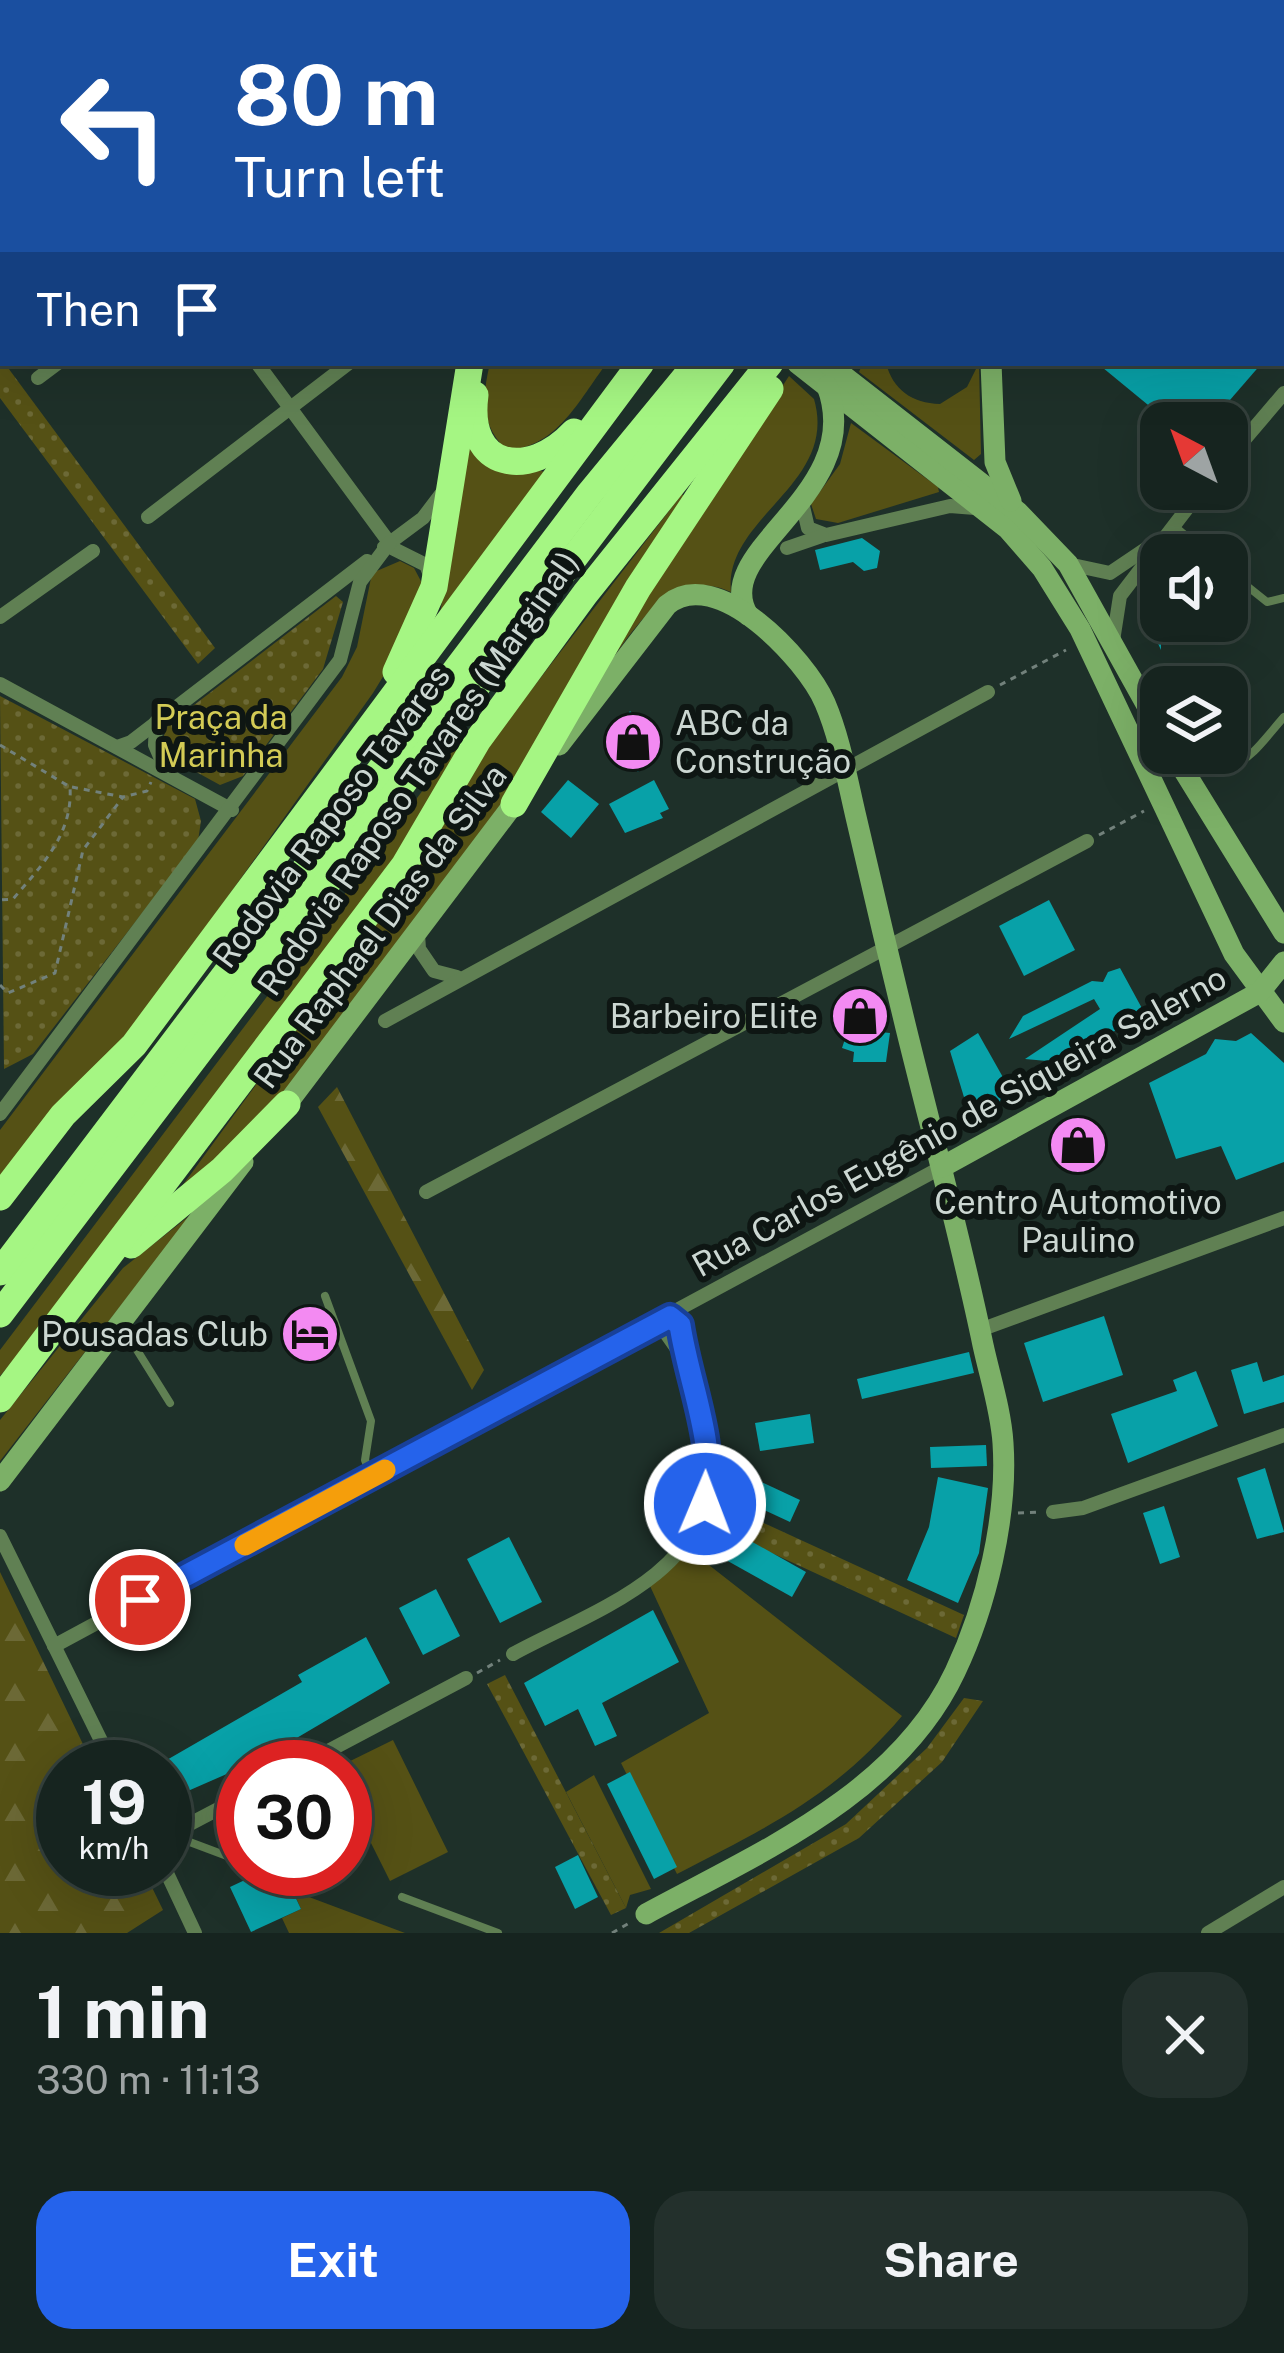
<!DOCTYPE html>
<html lang="en">
<head>
<meta charset="utf-8">
<style>
  :root { --surface:#16241f; --page:#23302c; --text:#f1f3f6; --muted:#9ea4a4; --line:#35413d; --accent:#2563eb }
  body { margin:0; font-family:"Public Sans",sans-serif; background:var(--page); color:var(--text); height:100vh; display:flex; flex-direction:column; font-size:45px; white-space:nowrap }
  * { box-sizing:border-box; margin:0 }
  p { font-size:39px; color:var(--muted) }
  .icon { flex:none; width:66px; height:66px; fill:none; stroke:currentColor; stroke-width:2; stroke-linecap:round; stroke-linejoin:round }
  .map { position:relative; height:1933px; overflow:hidden }
  .sheet { display:flex; flex-direction:column; background:var(--surface); flex:1 }
  .sheet>* { flex:none }
  .top-card { position:absolute; left:0px; top:0px; width:1284px; height:366px; box-shadow:0 12px 48px #0002,0 0 0 3px var(--line); background:#1a4fa0; color:#fff; overflow:hidden }
  .needle { width:78px; rotate:319deg }
  .tools { position:absolute; left:1140px; top:402px; display:grid; gap:24px }
  .tools a { display:grid; place-items:center; width:108px; height:108px; border-radius:24px; background:var(--surface); box-shadow:0 12px 48px #0002,0 0 0 3px var(--line); font-size:60px }
  .speed { position:absolute; left:36px; top:1740px; display:flex; gap:24px; font-size:60px; font-weight:700; text-align:center }
  .speed>* { display:grid; place-content:center; width:156px; height:156px; border-radius:50%; background:var(--surface); box-shadow:0 12px 48px #0002,0 0 0 3px var(--line); line-height:1 }
  .speed small { font-size:30px; font-weight:400 }
  .speed .limit { border:18px solid #d22; background:#fff; color:#111 }
  .pin { position:absolute; display:grid; place-items:center; width:102px; height:102px; color:#fff; margin:-51px; border:6px solid #fff; border-radius:50%; box-shadow:0 3px 12px #0007 }
  .me { position:absolute; width:132px; margin:-66px; rotate:1deg; stroke-linejoin:round; filter:drop-shadow(0 0 9px #0008) }
  .turn { display:flex; align-items:center; gap:42px; height:252px; padding:0 36px; font-size:54px }
  .turn .icon { width:156px; height:156px; stroke-width:2.5 }
  .turn b { display:block; font-size:84px; line-height:102px }
  .then { display:flex; align-items:center; height:114px; padding:0 36px; background:#0003; gap:24px; font-size:45px }
  .round { display:grid; place-items:center; flex:none; width:126px; height:126px; border-radius:36px; background:var(--page) }
  .summary { display:flex; align-items:center; justify-content:space-between; height:204px; padding:0 36px }
  h1 { font-size:72px; font-weight:700; line-height:90px }
  .cta { display:flex; gap:24px; margin-top:auto; padding:24px 36px }
  .cta a { flex:1; height:138px; border-radius:36px; background:var(--accent); color:#fff; font-size:48px; font-weight:700; line-height:138px; text-align:center }
  .cta a+a { background:var(--page); color:var(--text) }
  .map>svg:first-child { display:block }
</style>
</head>
<body>
<div class="map">
<svg width="1284" height="1933" viewBox="0 0 1284 1933">
  <defs>
    <pattern id="forest-firs" width="22" height="20" patternUnits="userSpaceOnUse" patternTransform="scale(3)"><rect width="22" height="20" fill="#555115"/><path d="M5 1l3.5 6h-7zM16 11l3.5 6h-7z" fill="#6c6936"/></pattern>
    <pattern id="park-dots" width="8" height="8" patternUnits="userSpaceOnUse" patternTransform="scale(3)"><rect width="8" height="8" fill="#555115"/><path d="M2 2h.1M6 6h.1" fill="none" stroke="#6c6936" stroke-width="1.8" stroke-linecap="round"/></pattern>
  </defs>
  <rect width="100%" height="100%" fill="#1e3029"/>
  <g fill="#555115">
    <path d="M 490,363 L 607,363 C 578,401 557,448 506,450 C 480,423 482,397 490,363 Z"/>
    <path d="M 863,363 L 886,363 C 893,390 912,403 940,404 L 967,387 L 979,363 L 981,454 L 974,460 L 859,372 Z"/>
    <path d="M 789,376 L 814,399 C 839,485 723,517 731,592 C 672,565 639,624 607,665 L 601,665 Z"/>
    <path d="M 851,423 L 938,487 L 939,492 L 838,523 L 816,519 L 811,504 L 840,464 Z"/>
    <path d="M 468,441 L 544,472 L 438,626 Z"/>
    <path d="M 682,494 L 685,498 L 492,819 L 260,1127 L 177,1193 L 411,872 L 491,742 Z"/>
    <path d="M 624,524 C 427,814 232,1111 0,1376 L 0,1350 Z"/>
    <path d="M 400,561 L 414,568 L 423,585 L 400,649 L 373,693 L 147,1010 L 0,1178 L 0,1130 L 342,677 L 357,647 L 372,573 Z"/>
    <path d="M 193,1213 L 0,1461 L 0,1420 L 123,1268 Z"/>
    <path d="M 691,1551 L 902,1716 C 834,1796 768,1827 677,1874 L 621,1763 L 709,1713 L 650,1586 Z"/>
    <path d="M 393,1740 L 448,1852 L 390,1881 L 345,1791 L 345,1767 L 338,1767 Z"/>
    <path d="M 594,1775 L 651,1889 L 630,1895 L 626,1908 L 566,1792 Z"/>
    <path d="M 293,1891 L 405,1933 L 289,1933 L 282,1918 L 301,1909 Z"/>
  </g>
  <g fill="url(#forest-firs)">
    <path d="M 337,1087 L 484,1370 L 472,1390 L 318,1107 Z"/>
    <path d="M 0,1572 L 94,1767 L 63,1767 L 63,1869 L 143,1869 L 163,1910 L 127,1933 L 0,1933 Z"/>
  </g>
  <g fill="url(#park-dots)">
    <path d="M 0,357 L 215,648 L 198,664 L 0,398 Z"/>
    <path d="M 336,596 L 343,602 L 323,669 L 243,776 L 220,785 L 169,757 L 162,741 L 168,725 Z"/>
    <path d="M 0,696 L 195,799 L 201,821 L 198,841 L 33,1054 L 4,1069 Z"/>
    <path d="M 729,1507 L 964,1615 L 956,1638 L 720,1529 Z"/>
    <path d="M 505,1675 L 626,1908 L 611,1915 L 487,1684 Z"/>
    <path d="M 964,1698 L 983,1701 L 942,1762 L 859,1838 L 689,1933 L 659,1933 L 846,1824 L 927,1748 Z"/>
  </g>
  <g fill="#08a1a8">
    <path d="M 1097,363 L 1262,363 L 1210,423 L 1170,423 Z"/>
    <path d="M 862,538 L 880,551 L 877,568 L 864,571 L 853,562 L 820,570 L 815,550 Z"/>
    <path d="M 1161,572 L 1161,621 L 1173,621 L 1161,636 L 1161,650 L 1137,598 Z"/>
    <path d="M 630,711 L 658,740 L 638,772 L 607,743 Z"/>
    <path d="M 568,780 L 599,804 L 571,838 L 541,812 Z"/>
    <path d="M 654,780 L 669,809 L 660,813 L 663,818 L 625,833 L 609,804 Z"/>
    <path d="M 1049,900 L 1075,950 L 1024,976 L 999,926 Z"/>
    <path d="M 1120,968 L 1144,1012 L 1135,1020 L 1122,1018 L 1117,1030 L 1047,1061 L 1025,1059 L 1100,1009 L 1094,999 L 1009,1039 L 1023,1016 L 1092,981 L 1103,982 L 1108,972 Z"/>
    <path d="M 854,1012 L 881,1015 L 880,1032 L 890,1033 L 886,1062 L 853,1062 L 854,1052 L 842,1048 Z"/>
    <path d="M 978,1033 L 1013,1095 L 970,1117 L 950,1051 Z"/>
    <path d="M 1251,1033 L 1284,1063 L 1284,1162 L 1236,1180 L 1221,1146 L 1176,1159 L 1149,1083 L 1206,1054 L 1215,1039 L 1236,1041 Z"/>
    <path d="M 1089,1127 L 1096,1151 L 1068,1161 L 1058,1138 Z"/>
    <path d="M 1104,1316 L 1123,1375 L 1043,1402 L 1024,1343 Z"/>
    <path d="M 969,1352 L 974,1373 L 862,1399 L 857,1379 Z"/>
    <path d="M 1257,1362 L 1263,1382 L 1284,1375 L 1284,1402 L 1244,1414 L 1231,1370 Z"/>
    <path d="M 1196,1371 L 1218,1426 L 1128,1463 L 1111,1414 L 1177,1391 L 1173,1380 Z"/>
    <path d="M 810,1414 L 814,1443 L 760,1451 L 755,1423 Z"/>
    <path d="M 986,1445 L 987,1466 L 931,1468 L 930,1447 Z"/>
    <path d="M 1265,1468 L 1284,1532 L 1257,1539 L 1237,1478 Z"/>
    <path d="M 938,1477 L 988,1488 L 979,1553 L 958,1603 L 907,1580 L 929,1527 Z"/>
    <path d="M 753,1478 L 800,1500 L 790,1522 L 743,1500 Z"/>
    <path d="M 1164,1506 L 1180,1557 L 1160,1564 L 1143,1513 Z"/>
    <path d="M 731,1530 L 806,1572 L 792,1597 L 717,1555 Z"/>
    <path d="M 509,1537 L 542,1602 L 500,1623 L 467,1559 Z"/>
    <path d="M 436,1589 L 460,1636 L 423,1655 L 399,1608 Z"/>
    <path d="M 653,1610 L 679,1662 L 602,1703 L 617,1736 L 595,1746 L 578,1709 L 545,1726 L 524,1683 Z"/>
    <path d="M 366,1637 L 390,1683 L 261,1759 L 165,1801 L 165,1761 L 302,1682 L 298,1675 Z"/>
    <path d="M 630,1772 L 677,1867 L 654,1879 L 607,1784 Z"/>
    <path d="M 578,1855 L 598,1897 L 575,1909 L 555,1867 Z"/>
    <path d="M 268,1869 L 282,1869 L 301,1909 L 251,1932 L 230,1887 Z"/>
  </g>
  <g fill="none" stroke-linecap="round" stroke-linejoin="round">
    <g stroke="#72817b" stroke-width="3" stroke-dasharray="6 6" stroke-linecap="butt">
      <path d="M 1000,685 L 1066,650"/>
      <path d="M 0,745 L 70,787 C 73,834 42,865 13,899 L 0,900"/>
      <path d="M 72,787 L 123,797 L 147,791 L 151,782"/>
      <path d="M 1099,835 L 1144,811"/>
      <path d="M 0,985 L 8,993 L 55,973 L 83,850 L 123,797"/>
      <path d="M 1018,1513 L 1039,1512"/>
      <path d="M 477,1673 L 500,1660"/>
      <path d="M 612,1933 L 631,1922"/>
    </g>
    <g stroke="#608053" stroke-width="8">
      <path d="M 1173,525 L 1209,555"/>
      <path d="M 1227,570 L 1267,602 L 1284,598"/>
      <path d="M 1183,755 C 1240,780 1248,758 1284,717"/>
      <path d="M 325,1296 L 371,1421 L 365,1460 L 371,1476"/>
      <path d="M 122,1326 L 170,1403"/>
      <path d="M 180,1829 L 187,1841 L 243,1862"/>
      <path d="M 402,1897 L 498,1933"/>
    </g>
    <g stroke="#608053" stroke-width="14">
      <path d="M 672,0 L 672,3"/>
      <path d="M 257,3 L 261,0"/>
      <path d="M 834,3 L 837,0"/>
      <path d="M 0,16 L 3,20"/>
      <path d="M 0,193 L 3,191"/>
      <path d="M 257,363 L 394,549 L 426,565 L 432,580"/>
      <path d="M 38,378 L 58,363"/>
      <path d="M 1227,460 L 1284,393"/>
      <path d="M 802,502 L 808,528 L 826,535 L 950,506 L 975,508"/>
      <path d="M 148,517 L 349,363"/>
      <path d="M 384,547 L 423,518 L 442,493"/>
      <path d="M 787,548 L 822,536"/>
      <path d="M 1068,564 L 1110,573 L 1150,546"/>
      <path d="M 0,617 L 93,551"/>
      <path d="M 1113,641 L 1120,596 L 1202,489"/>
      <path d="M 0,684 L 232,810"/>
      <path d="M 156,722 L 155,745 L 167,773"/>
      <path d="M 117,747 L 131,742 L 367,561"/>
      <path d="M 418,934 L 419,949 L 434,971 L 457,977"/>
      <path d="M 385,1021 L 988,692"/>
      <path d="M 0,1114 L 340,660 L 360,582 L 390,542"/>
      <path d="M 426,1192 L 1087,841"/>
      <path d="M 664,1320 L 663,1329 L 682,1356"/>
      <path d="M 980,1330 L 1284,1218"/>
      <path d="M 1053,1512 L 1083,1508 L 1284,1435"/>
      <path d="M 0,1536 L 114,1767"/>
      <path d="M 54,1646 L 942,1167"/>
      <path d="M 513,1654 C 586,1614 703,1577 710,1479 C 714,1429 688,1375 680,1326 L 670,1317"/>
      <path d="M 298,1767 L 466,1678"/>
      <path d="M 165,1837 L 243,1796"/>
      <path d="M 165,1869 L 195,1933"/>
      <path d="M 1208,1933 L 1284,1887"/>
    </g>
    <g stroke="#7cb067" stroke-width="21">
      <path d="M 439,0 L 441,3"/>
      <path d="M 478,0 L 479,3"/>
      <path d="M 1122,3 L 1124,0"/>
      <path d="M 797,363 L 1008,529 L 1042,568 L 1080,629 L 1234,954 L 1284,1022"/>
      <path d="M 827,363 L 1018,512 L 1068,564 L 1161,731"/>
      <path d="M 991,363 L 995,462 L 1011,501"/>
      <path d="M 748,615 C 708,550 868,494 827,386"/>
      <path d="M 559,745 L 667,605 C 716,563 806,659 825,703 C 840,738 847,779 856,817 C 872,887 889,958 906,1028 C 932,1134 961,1239 983,1345 C 990,1377 1001,1411 1003,1443 C 1008,1516 986,1607 955,1672 C 897,1795 758,1853 646,1914"/>
      <path d="M 1173,753 L 1284,933"/>
      <path d="M 280,1113 L 522,793"/>
      <path d="M 942,1167 L 1260,992 L 1284,962"/>
      <path d="M 0,1481 L 243,1162"/>
    </g>
    <g stroke="#a5f683" stroke-width="27">
      <path d="M 905,3 L 908,0"/>
      <path d="M 970,3 L 972,0"/>
      <path d="M 996,3 L 999,0"/>
      <path d="M 1019,3 L 1021,0"/>
      <path d="M 1062,3 L 1064,0"/>
      <path d="M 475,395 C 465,470 529,480 574,432"/>
      <path d="M 396,672 L 434,587 L 470,363"/>
      <path d="M 514,804 L 638,588 L 770,389"/>
      <path d="M 0,1197 L 63,1115 L 134,1045 L 641,363"/>
      <path d="M 131,1245 L 222,1170 L 287,1104"/>
      <path d="M 0,1272 L 590,493 L 697,363"/>
      <path d="M 0,1314 L 722,363"/>
      <path d="M 0,1399 L 404,866 L 478,740 L 585,594 L 770,363"/>
    </g>
  </g>
  <g fill="none" stroke-linecap="round" stroke-linejoin="round">
    <defs>
      <path id="route" d="M 140,1600 L 670,1317 L 680,1325 C 689,1385 717,1443 705,1504"/>
    </defs>
    <use href="#route" stroke="#184099" stroke-width="30"/>
    <use href="#route" stroke="#2563eb" stroke-width="21"/>
    <path stroke="#f59e0b" stroke-width="21" d="M 245,1545 L 385,1470"/>
  </g>
  <defs>
    <symbol id="shop-disc" viewBox="-11 -11 22 22"><circle r="9.5" fill="#f38af2" stroke="#0e1613"/><path d="M-5-2.5h2.3a2.7 3.5 0 0 1 5.4 0H5L5.5 6h-11ZM-1.5-2.5h3a1.5 2.3 0 0 0-3 0Z" fill="#111"/></symbol>
    <symbol id="hotel-disc" viewBox="-11 -11 22 22"><circle r="9.5" fill="#f38af2" stroke="#0e1613"/><path d="M-6-4.5h1.5V1H6V5H4.5V3h-9V5H-6ZM-4 0a1.8 1.8 0 1 1 3.6 0ZM.5 0V-2.5h3Q6-2.5 6 0Z" fill="#111"/></symbol>
  </defs>
  <g fill-rule="evenodd">
    <use href="#shop-disc" x="600" y="709" width="66" height="66"/>
    <use href="#shop-disc" x="827" y="983" width="66" height="66"/>
    <use href="#shop-disc" x="1045" y="1112" width="66" height="66"/>
    <use href="#hotel-disc" x="277" y="1301" width="66" height="66"/>
  </g>
  <g text-anchor="middle" stroke-width="12" stroke-linejoin="round" paint-order="stroke">
    <g font-size="33" fill="#d3cb55" stroke="#0e1613">
      <text x="221" y="729">Praça da<tspan x="221" dy="38">Marinha</tspan></text>
    </g>
    <g font-size="33" fill="#ccd7d2" stroke="#0e1613" text-anchor="end">
      <text x="675" y="735" text-anchor="start">ABC da<tspan x="675" dy="38">Construção</tspan></text>
      <text x="818" y="1028">Barbeiro Elite</text>
      <text x="1078" y="1214" text-anchor="middle">Centro Automotivo<tspan x="1078" dy="38">Paulino</tspan></text>
      <text x="268" y="1346">Pousadas Club</text>
    </g>
    <g font-size="33" fill="#ccd7d2" stroke="#0e1613">
      <text transform="translate(418 773) rotate(-55)" y="12">Rodovia Raposo Tavares (Marginal)</text>
      <text transform="translate(331 816) rotate(-53)" y="12">Rodovia Raposo Tavares</text>
      <text transform="translate(380 926) rotate(-53)" y="12">Rua Raphael Dias da Silva</text>
      <text transform="translate(959 1121) rotate(-29)" y="12">Rua Carlos Eugênio de Siqueira Salerno</text>
    </g>
  </g>
</svg>
<div class="tools">
<a><svg class="needle" viewBox="-14 -14 28 28"><path d="M0-13l5 13h-10z" fill="#e53935"/><path d="M0 13l5-13h-10z" fill="#9ea4a4"/></svg></a>
<a><svg class="icon" aria-label="sound" viewBox="0 0 24 24"><path d="M4 9h4l5-4v14l-5-4H4zM17 9q2 3 0 6"/></svg></a>
<a><svg class="icon" aria-label="layers" viewBox="0 0 24 24"><path d="M12 4l9 5-9 5-9-5zM3 14l9 5 9-5"/></svg></a>
</div>
<div class="speed"><div>19<small>km/h</small></div><div class="limit">30</div></div>
<div class="pin" style="left:140px;top:1600px;background:#d93025"><svg class="icon" aria-label="arrive" viewBox="0 0 24 24"><path d="M6 21V4h12l-3 4 3 4H6"/></svg></div>
<svg class="me" style="left:705px;top:1504px" viewBox="-20 -20 40 40"><circle r="17" fill="#2563eb" stroke="#fff" stroke-width="3"/><path d="M0-11L8 9 0 5-8 9z" fill="#fff"/></svg>
<div class="top-card">
<div class="turn"><svg class="icon" aria-label="left" viewBox="0 0 24 24"><path d="M17 20v-9H6M10 6l-5 5 5 5"/></svg><div><b>80 m</b>Turn left</div></div>
<div class="then">Then<svg class="icon" aria-label="arrive" viewBox="0 0 24 24"><path d="M6 21V4h12l-3 4 3 4H6"/></svg></div>
</div>
</div>
<section class="sheet">
<div class="summary"><div><h1>1 min</h1><p>330 m · 11:13</p></div><a class="round"><svg class="icon" aria-label="close" viewBox="0 0 24 24"><path d="M6 6l12 12M18 6L6 18"/></svg></a></div>
<div class="cta"><a>Exit</a><a>Share</a></div>
</section>
</body>
</html>
